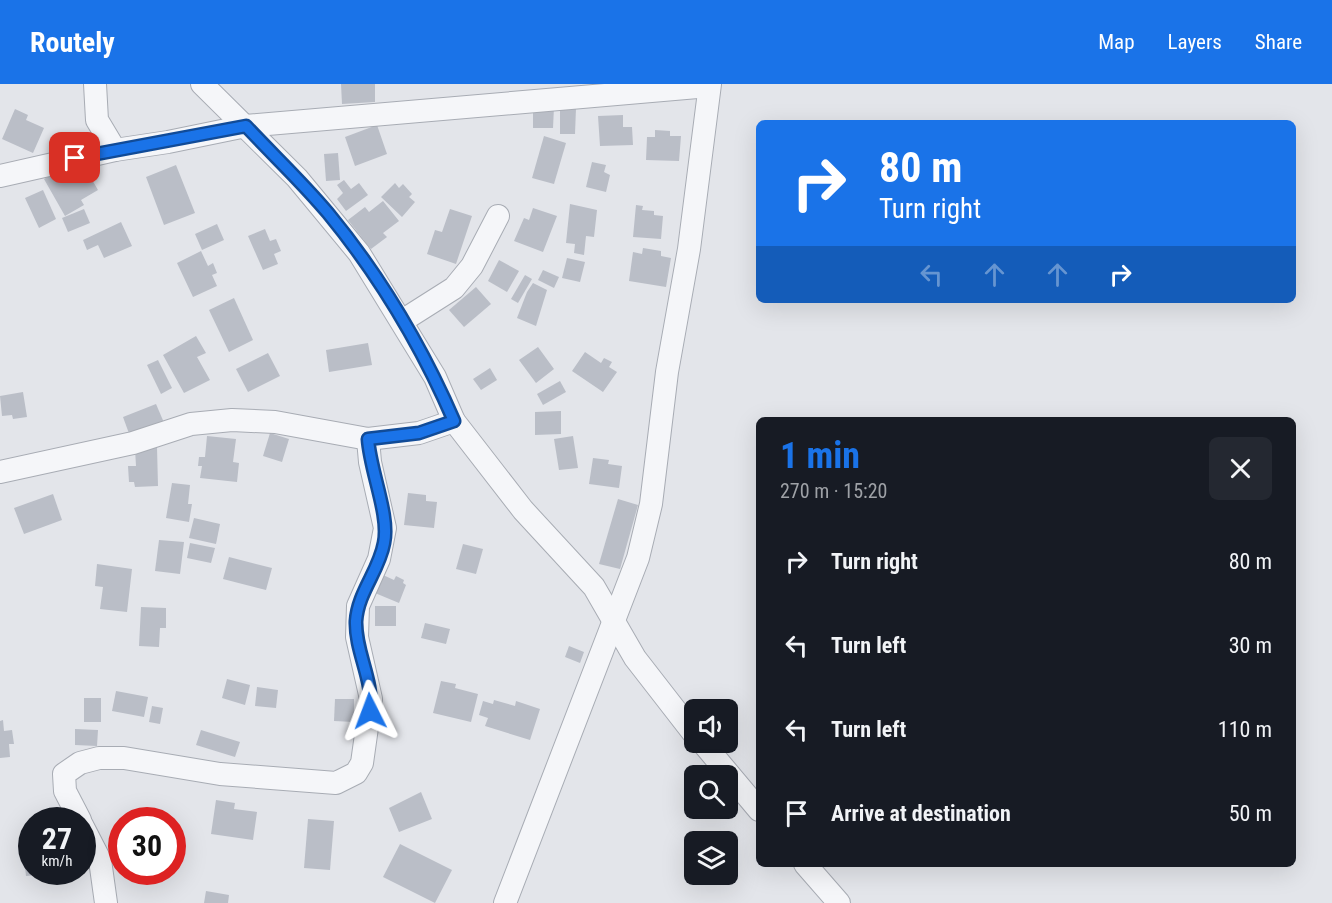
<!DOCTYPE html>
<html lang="en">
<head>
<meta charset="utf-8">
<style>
  :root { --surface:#171b24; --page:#242831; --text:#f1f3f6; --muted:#9ea1a6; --accent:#1a73e8 }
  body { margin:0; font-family:"Roboto Condensed",sans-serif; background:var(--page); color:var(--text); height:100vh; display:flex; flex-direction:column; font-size:22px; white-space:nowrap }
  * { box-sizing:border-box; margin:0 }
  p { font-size:20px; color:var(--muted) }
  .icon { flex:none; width:33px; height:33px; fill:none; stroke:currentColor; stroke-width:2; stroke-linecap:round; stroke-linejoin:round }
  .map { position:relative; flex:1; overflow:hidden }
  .details { position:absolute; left:756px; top:333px; width:540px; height:450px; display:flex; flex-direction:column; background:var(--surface); border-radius:9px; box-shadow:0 6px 24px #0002 }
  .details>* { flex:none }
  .hud { position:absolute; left:756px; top:36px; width:540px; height:183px; border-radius:9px; box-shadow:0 6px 24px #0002; background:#1a73e8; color:#fff; overflow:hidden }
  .controls { position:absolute; left:684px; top:615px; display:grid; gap:12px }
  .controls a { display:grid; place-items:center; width:54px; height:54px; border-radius:9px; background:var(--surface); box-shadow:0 6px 24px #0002; font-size:30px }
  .speed { position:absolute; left:18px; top:723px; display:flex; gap:12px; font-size:30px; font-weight:700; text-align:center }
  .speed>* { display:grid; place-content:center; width:78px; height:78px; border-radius:50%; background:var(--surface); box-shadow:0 6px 24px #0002; line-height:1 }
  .speed small { font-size:15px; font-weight:400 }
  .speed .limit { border:9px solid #d22; background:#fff; color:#111 }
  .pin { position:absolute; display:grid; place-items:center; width:51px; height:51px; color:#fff; margin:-26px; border-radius:12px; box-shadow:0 3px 9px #0006 }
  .me { position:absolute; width:66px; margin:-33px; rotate:357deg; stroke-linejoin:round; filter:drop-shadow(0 0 4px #0008) }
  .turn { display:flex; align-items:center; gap:21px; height:126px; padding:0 24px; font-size:27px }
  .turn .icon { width:78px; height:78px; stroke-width:2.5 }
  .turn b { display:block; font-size:42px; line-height:51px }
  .lanes { display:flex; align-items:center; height:57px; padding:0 24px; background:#0003; justify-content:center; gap:30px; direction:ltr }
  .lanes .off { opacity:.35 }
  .round { display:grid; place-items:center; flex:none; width:63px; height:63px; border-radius:9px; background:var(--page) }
  .summary { display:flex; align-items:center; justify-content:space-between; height:102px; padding:0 24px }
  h1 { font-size:36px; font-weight:700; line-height:45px; color:var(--accent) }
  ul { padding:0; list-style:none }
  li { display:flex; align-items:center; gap:18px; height:84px; padding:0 24px }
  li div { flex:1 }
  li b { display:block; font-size:22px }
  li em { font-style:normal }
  header { display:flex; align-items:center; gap:36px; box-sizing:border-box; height:84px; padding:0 30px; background:var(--accent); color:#fff }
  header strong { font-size:28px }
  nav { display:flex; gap:33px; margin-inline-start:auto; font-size:21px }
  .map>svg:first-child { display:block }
</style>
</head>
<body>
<header>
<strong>Routely</strong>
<nav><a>Map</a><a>Layers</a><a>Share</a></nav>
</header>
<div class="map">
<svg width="1332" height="819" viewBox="0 0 1332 819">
  <rect width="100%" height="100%" fill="#e3e5ea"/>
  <g fill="#babec7">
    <path d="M 341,0 L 375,0 L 375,18 L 342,20 Z"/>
    <path d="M 533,22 L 554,23 L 553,44 L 533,44 Z"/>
    <path d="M 560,24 L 576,24 L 575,50 L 560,50 Z"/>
    <path d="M 15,25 L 28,31 L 26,36 L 44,44 L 33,69 L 2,55 Z"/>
    <path d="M 623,31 L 623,43 L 632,43 L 633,61 L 600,62 L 598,32 Z"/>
    <path d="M 377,41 L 387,70 L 355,82 L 345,53 Z"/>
    <path d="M 655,46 L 670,47 L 670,52 L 681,52 L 679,77 L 646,76 L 647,53 L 655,53 Z"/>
    <path d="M 544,52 L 566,59 L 554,100 L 532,94 Z"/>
    <path d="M 338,69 L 340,96 L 326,97 L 324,70 Z"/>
    <path d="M 592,78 L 606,81 L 604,88 L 610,91 L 606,108 L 586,103 Z"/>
    <path d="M 176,81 L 195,129 L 164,141 L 146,93 Z"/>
    <path d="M 84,82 L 98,106 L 81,116 L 84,121 L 65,132 L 44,95 L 61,86 L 66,93 Z"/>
    <path d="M 344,96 L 351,105 L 359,99 L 368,111 L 346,127 L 337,115 L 343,109 L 337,101 Z"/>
    <path d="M 395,99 L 399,104 L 403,100 L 412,110 L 409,113 L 415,118 L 402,133 L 381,113 Z"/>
    <path d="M 43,106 L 56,135 L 39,144 L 25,114 Z"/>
    <path d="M 383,117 L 399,137 L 383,149 L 387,153 L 371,165 L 348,136 L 365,123 L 369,128 Z"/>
    <path d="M 570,120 L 597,126 L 594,153 L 586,152 L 584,171 L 574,169 L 575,160 L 566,159 Z"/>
    <path d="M 636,121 L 643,122 L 642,126 L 654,127 L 654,131 L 663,132 L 661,155 L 633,153 Z"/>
    <path d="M 533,124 L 557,132 L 543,168 L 514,157 L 524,134 L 529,136 Z"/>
    <path d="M 84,125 L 90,139 L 68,148 L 62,134 Z"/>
    <path d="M 450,125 L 472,132 L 456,180 L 427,170 L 435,146 L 442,148 Z"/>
    <path d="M 121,138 L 132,162 L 104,174 L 98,161 L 87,166 L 83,156 Z"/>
    <path d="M 217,140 L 224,156 L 202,166 L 195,150 Z"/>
    <path d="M 265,145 L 270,157 L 276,155 L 281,167 L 274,170 L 278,180 L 263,186 L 248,152 Z"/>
    <path d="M 643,164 L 661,167 L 661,172 L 671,174 L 666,203 L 629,197 L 633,168 L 642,170 Z"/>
    <path d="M 201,167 L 208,182 L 213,179 L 217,189 L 212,191 L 217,202 L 193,213 L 177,179 Z"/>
    <path d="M 567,174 L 585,178 L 580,198 L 562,194 Z"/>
    <path d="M 499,176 L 519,187 L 507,208 L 488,197 Z"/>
    <path d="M 543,186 L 559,193 L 554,204 L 538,196 Z"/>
    <path d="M 525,191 L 532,195 L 518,219 L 511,215 Z"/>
    <path d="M 533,199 L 547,206 L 536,242 L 517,234 L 527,208 Z"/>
    <path d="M 476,203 L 491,220 L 464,243 L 449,226 Z"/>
    <path d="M 234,214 L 253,256 L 229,268 L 209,226 Z"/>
    <path d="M 196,252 L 206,269 L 197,273 L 210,296 L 184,309 L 163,271 Z"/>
    <path d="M 368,259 L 372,281 L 329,288 L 326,266 Z"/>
    <path d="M 538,263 L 554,285 L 536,299 L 519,276 Z"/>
    <path d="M 585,268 L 601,279 L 604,274 L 612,278 L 609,283 L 617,288 L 603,308 L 572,287 Z"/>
    <path d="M 268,269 L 280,292 L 248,308 L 236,285 Z"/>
    <path d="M 158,276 L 172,304 L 161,310 L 147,281 Z"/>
    <path d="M 490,284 L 497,296 L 481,306 L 473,295 Z"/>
    <path d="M 560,297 L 566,308 L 543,321 L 537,310 Z"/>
    <path d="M 23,308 L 27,333 L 13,335 L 12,331 L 2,332 L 0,312 Z"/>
    <path d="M 156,320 L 165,341 L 131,355 L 123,333 Z"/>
    <path d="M 561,327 L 561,350 L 535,351 L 535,328 Z"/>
    <path d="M 270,349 L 289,355 L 282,378 L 263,372 Z"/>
    <path d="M 207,352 L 236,355 L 233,378 L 239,379 L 237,398 L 200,394 L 202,382 L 198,382 L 199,373 L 205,373 Z"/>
    <path d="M 573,352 L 578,384 L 559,386 L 554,355 Z"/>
    <path d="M 157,363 L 158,402 L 135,403 L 134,398 L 129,398 L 128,382 L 136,382 L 135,365 Z"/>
    <path d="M 593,374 L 609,376 L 608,380 L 622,382 L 619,404 L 589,400 Z"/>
    <path d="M 172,399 L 190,401 L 188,420 L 192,420 L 189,438 L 166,434 Z"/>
    <path d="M 408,409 L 426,411 L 426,417 L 437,418 L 434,444 L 404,441 Z"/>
    <path d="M 53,410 L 62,436 L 24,450 L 14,424 Z"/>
    <path d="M 618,415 L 638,421 L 620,485 L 599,480 Z"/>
    <path d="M 194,434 L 220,440 L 216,460 L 189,454 Z"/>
    <path d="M 159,456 L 184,458 L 180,490 L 155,487 Z"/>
    <path d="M 190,459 L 215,464 L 211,479 L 187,474 Z"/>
    <path d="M 463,460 L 483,465 L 476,490 L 456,485 Z"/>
    <path d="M 229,473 L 272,484 L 266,506 L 223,495 Z"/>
    <path d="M 97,480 L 132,485 L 127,528 L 100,525 L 103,503 L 95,502 Z"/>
    <path d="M 383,491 L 394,496 L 396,492 L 404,496 L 403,499 L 406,501 L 399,519 L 375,509 Z"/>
    <rect x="375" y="522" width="21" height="20"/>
    <path d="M 141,523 L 166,524 L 166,544 L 160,544 L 159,563 L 139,562 Z"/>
    <path d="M 425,539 L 450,545 L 446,560 L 421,554 Z"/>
    <path d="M 569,562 L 584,568 L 580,579 L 565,573 Z"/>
    <path d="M 227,595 L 250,601 L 245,621 L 222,614 Z"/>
    <path d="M 441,597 L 456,600 L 455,604 L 478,610 L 471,638 L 433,629 Z"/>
    <path d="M 257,603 L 278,606 L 276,624 L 255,622 Z"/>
    <path d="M 116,607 L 148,613 L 144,633 L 112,627 Z"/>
    <rect x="84" y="614" width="17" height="24"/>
    <path d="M 335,615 L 354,615 L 354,638 L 334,637 Z"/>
    <path d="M 494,616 L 515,622 L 516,617 L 540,625 L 530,656 L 485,642 L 488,634 L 479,631 L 483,617 L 493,620 Z"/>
    <path d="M 152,622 L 163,624 L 160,640 L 149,638 Z"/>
    <path d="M 3,636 L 4,647 L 12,646 L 14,660 L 9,660 L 10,673 L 0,674 L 0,637 Z"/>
    <path d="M 75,645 L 98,646 L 97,662 L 75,661 Z"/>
    <path d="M 201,646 L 240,658 L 235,673 L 196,661 Z"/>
    <path d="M 421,708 L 432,735 L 399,748 L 389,724 Z"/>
    <path d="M 216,716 L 235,719 L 234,725 L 257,728 L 253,756 L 211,750 Z"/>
    <path d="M 308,735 L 334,737 L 330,786 L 304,784 Z"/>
    <path d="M 32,746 L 32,788 L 58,789 L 26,792 L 21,747 Z"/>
    <path d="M 400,760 L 452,786 L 435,819 L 383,793 Z"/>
    <path d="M 206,807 L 229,811 L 228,819 L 204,819 Z"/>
  </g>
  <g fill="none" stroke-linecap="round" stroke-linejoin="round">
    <defs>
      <g id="street">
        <path d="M 95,0 L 97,36 L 115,66"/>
        <path d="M 202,0 L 297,94 L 359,169 L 435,293 L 454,337 L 523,426 L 594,503 L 635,574 L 694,650"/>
        <path d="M 0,92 L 115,66 L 168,58 L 246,42 L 709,2"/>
        <path d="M 402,237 L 454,204 L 472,182 L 498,132"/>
        <path d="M 0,388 L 133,359 L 191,340 L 232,336 L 275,338 L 368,355 L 419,349 L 454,337"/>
        <path d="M 702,658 L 759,726"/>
        <path d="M 80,736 L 65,707 L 64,690 L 80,679 L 99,674 L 124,674 L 220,690 L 336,699 L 356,689 L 362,679 L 371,615 L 357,553 L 358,522 L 379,475 L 385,444 L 370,378 L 368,355"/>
        <path d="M 82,741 L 100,776 L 106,819"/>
        <path d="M 805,780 L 839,819"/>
        <path d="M 505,819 L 638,474 L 651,420 L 667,288 L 689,165 L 710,0"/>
      </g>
    </defs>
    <use href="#street" stroke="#a8acb4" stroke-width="24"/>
    <use href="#street" stroke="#f5f6f9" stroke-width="22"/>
  </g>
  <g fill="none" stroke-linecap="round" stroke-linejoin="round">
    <defs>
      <path id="route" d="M 75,74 L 246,42 C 273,71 302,98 328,129 C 379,191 422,263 454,337 L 419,349 L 368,355 C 370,387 390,431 384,459 C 379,487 358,508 356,537 C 355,568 374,596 370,627"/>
    </defs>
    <use href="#route" stroke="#114b97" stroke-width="15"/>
    <use href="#route" stroke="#1a73e8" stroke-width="10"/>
  </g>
</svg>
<div class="controls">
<a><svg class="icon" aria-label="sound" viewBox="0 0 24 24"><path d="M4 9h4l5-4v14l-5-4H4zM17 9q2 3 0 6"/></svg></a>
<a><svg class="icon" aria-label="search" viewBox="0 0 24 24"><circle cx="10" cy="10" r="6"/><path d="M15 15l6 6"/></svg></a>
<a><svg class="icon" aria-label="layers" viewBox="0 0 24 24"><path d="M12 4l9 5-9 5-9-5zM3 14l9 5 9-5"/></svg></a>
</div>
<div class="speed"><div>27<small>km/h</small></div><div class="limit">30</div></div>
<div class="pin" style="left:75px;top:74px;background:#d93025"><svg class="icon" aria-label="arrive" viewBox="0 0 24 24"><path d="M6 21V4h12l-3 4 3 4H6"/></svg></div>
<svg class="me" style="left:370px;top:627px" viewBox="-20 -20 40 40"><path d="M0-17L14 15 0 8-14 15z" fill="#1a73e8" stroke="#fff" stroke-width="4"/></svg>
<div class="hud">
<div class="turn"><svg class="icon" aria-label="right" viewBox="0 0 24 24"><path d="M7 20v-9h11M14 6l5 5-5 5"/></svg><div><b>80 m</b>Turn right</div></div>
<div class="lanes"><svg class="icon off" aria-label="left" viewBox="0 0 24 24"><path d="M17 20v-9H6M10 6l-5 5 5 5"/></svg><svg class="icon off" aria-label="ahead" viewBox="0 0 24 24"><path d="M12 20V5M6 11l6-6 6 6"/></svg><svg class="icon off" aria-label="ahead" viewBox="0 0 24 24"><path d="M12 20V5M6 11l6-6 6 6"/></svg><svg class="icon" aria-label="right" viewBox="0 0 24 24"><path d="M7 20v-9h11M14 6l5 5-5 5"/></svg></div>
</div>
<section class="details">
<div class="summary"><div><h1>1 min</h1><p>270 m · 15:20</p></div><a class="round"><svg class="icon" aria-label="close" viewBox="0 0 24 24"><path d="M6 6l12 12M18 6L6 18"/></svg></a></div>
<ul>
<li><svg class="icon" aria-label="right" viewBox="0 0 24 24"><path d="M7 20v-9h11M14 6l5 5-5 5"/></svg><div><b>Turn right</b></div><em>80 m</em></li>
<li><svg class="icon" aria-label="left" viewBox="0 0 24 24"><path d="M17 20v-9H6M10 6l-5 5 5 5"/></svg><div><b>Turn left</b></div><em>30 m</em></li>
<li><svg class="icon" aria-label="left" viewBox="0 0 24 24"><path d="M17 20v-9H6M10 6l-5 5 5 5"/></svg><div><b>Turn left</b></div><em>110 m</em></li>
<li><svg class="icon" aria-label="arrive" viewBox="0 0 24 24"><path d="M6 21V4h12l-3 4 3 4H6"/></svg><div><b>Arrive at destination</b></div><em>50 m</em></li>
</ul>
</section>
</div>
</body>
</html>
